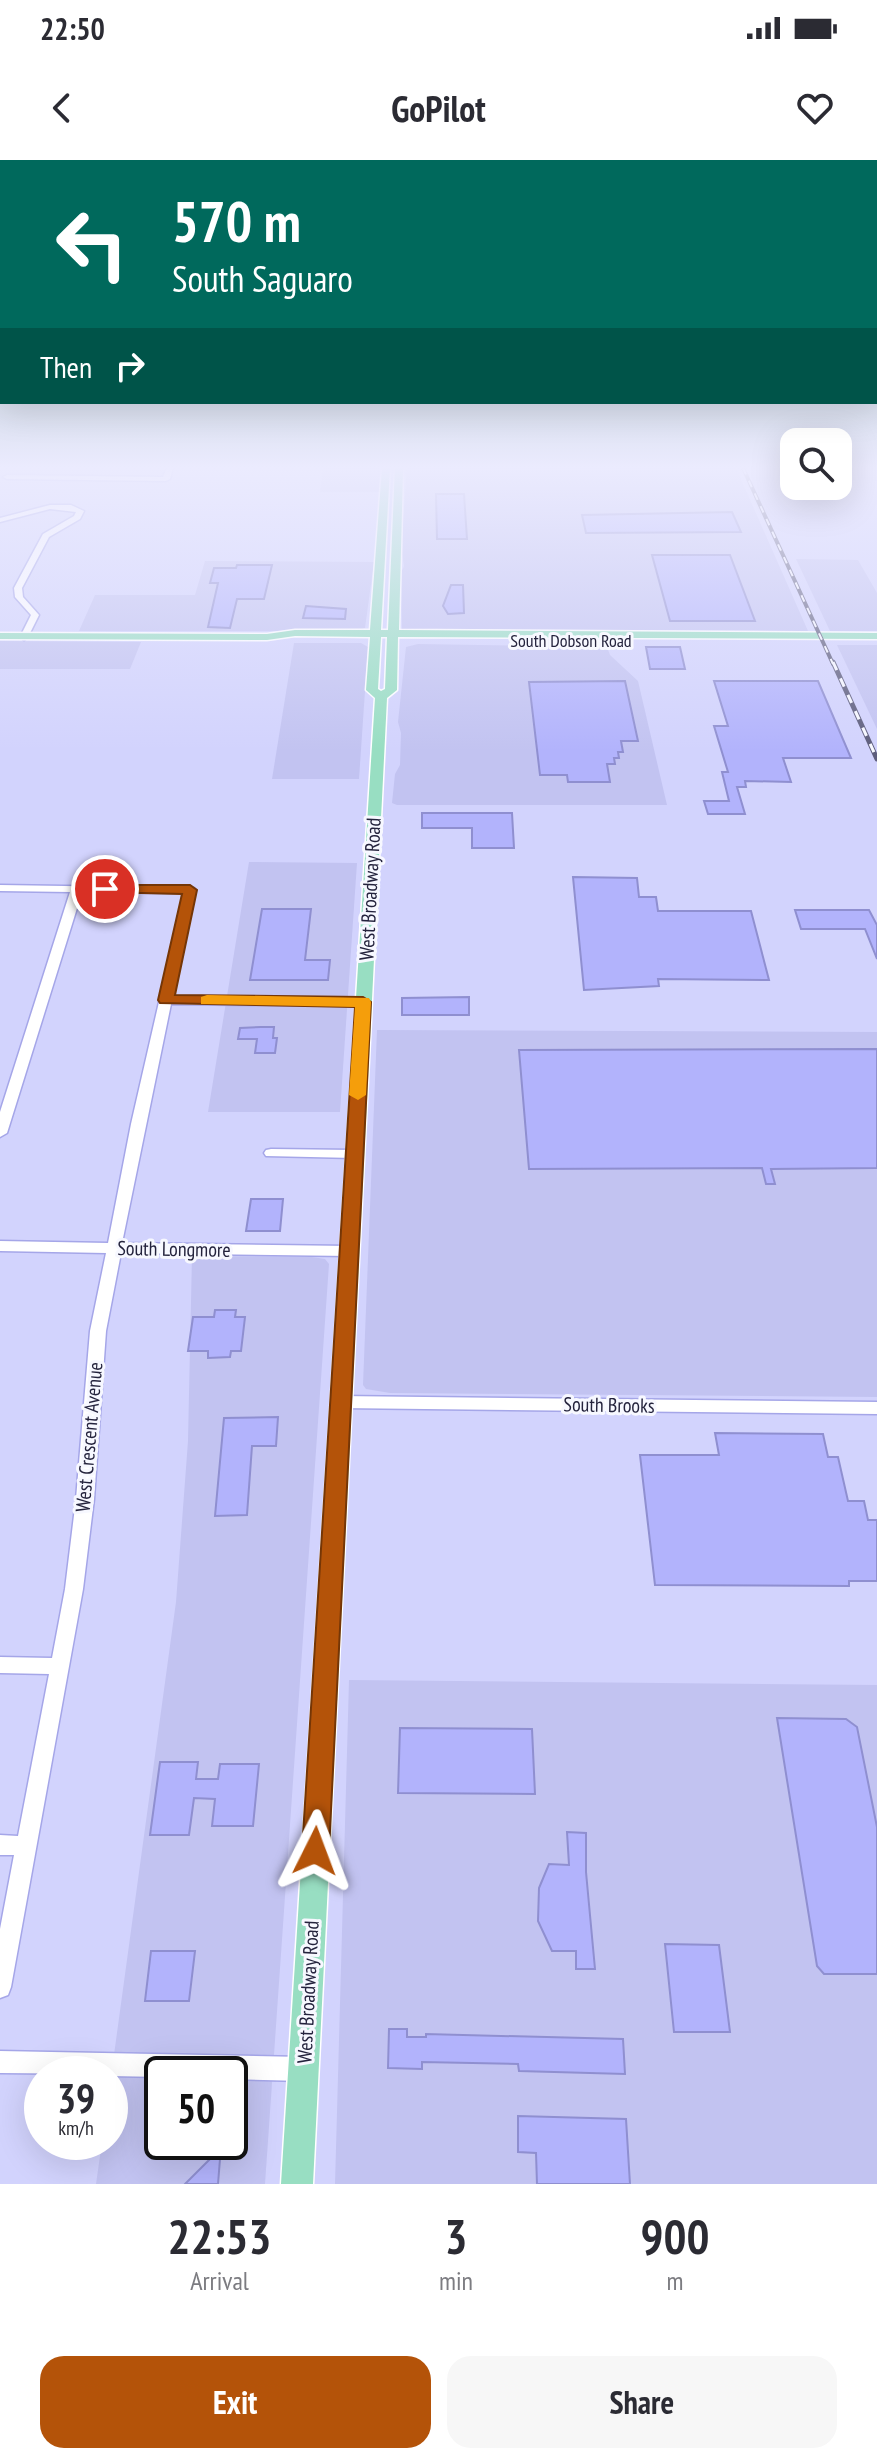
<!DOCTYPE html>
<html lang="en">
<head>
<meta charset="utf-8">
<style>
  :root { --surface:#fff; --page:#f7f7f7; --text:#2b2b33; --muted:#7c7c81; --accent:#b45309 }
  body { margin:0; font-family:"PT Sans Narrow",sans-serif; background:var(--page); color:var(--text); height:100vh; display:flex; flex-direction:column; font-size:30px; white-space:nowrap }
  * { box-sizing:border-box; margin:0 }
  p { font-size:26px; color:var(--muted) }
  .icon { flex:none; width:44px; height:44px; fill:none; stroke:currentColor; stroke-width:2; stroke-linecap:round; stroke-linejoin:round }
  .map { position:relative; height:2024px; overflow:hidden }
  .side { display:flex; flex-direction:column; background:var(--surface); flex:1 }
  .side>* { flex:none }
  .top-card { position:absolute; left:0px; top:0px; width:878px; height:244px; box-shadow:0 8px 32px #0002; background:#00695c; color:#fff; overflow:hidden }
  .controls { position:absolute; left:780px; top:268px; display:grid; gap:16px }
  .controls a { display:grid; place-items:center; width:72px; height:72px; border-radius:16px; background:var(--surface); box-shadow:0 8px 32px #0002; font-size:40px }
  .speed { position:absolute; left:24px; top:1896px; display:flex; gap:16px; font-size:40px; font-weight:700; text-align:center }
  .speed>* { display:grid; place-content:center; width:104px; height:104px; border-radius:50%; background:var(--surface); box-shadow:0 8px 32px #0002; line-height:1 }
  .speed small { font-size:20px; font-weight:400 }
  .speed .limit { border:4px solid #111; border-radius:12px; background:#fff; color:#111 }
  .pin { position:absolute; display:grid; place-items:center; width:68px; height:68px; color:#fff; margin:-34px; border:4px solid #fff; border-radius:50%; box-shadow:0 2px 8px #0007 }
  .me { position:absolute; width:88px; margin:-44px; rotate:3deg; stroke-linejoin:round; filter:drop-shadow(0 0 6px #0008) }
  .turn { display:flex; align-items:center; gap:28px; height:168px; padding:0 40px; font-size:36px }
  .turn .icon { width:104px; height:104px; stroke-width:2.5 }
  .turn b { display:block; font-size:56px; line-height:68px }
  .then { display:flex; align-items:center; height:76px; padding:0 40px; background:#0003; gap:16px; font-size:30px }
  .eta { display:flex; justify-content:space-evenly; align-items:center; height:136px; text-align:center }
  .eta b { font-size:48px; font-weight:700; line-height:56px }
  .button { display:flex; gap:16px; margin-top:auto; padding:16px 40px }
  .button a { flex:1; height:92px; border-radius:24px; background:var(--accent); color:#fff; font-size:32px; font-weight:700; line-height:92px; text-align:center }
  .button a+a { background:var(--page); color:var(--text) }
  .status { display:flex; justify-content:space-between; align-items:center; height:56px; padding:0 40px; background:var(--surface); direction:ltr }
  .status svg { height:22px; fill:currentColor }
  header { display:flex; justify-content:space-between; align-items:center; height:104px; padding:0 40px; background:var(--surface); font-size:36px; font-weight:700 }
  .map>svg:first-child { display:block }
</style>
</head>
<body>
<div class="status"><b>22:50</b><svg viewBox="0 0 49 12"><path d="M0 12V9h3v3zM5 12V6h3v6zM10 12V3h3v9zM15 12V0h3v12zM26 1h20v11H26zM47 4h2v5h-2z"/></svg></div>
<header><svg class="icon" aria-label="back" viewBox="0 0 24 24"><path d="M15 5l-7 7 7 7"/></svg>GoPilot<svg class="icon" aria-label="heart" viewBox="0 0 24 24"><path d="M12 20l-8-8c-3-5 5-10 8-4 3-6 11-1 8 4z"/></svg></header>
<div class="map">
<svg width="877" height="2024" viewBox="0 0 877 2024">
  <rect width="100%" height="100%" fill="#d2d3fd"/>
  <g fill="#c2c3f1" fill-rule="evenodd">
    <path d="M 323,308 L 381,308 L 380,332 L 320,332 Z"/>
    <path d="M 407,308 L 736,308 L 808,471 L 402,469 L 401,413 L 404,406 L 401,387 Z"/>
    <path d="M 796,399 L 858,400 L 877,433 L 877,471 L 830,471 Z"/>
    <path d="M 205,401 L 374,402 L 365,468 L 356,471 L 79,471 L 95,435 L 195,435 Z"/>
    <path d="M 0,481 L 141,482 L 130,509 L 0,509 Z"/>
    <path d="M 294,483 L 361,483 L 368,487 L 359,619 L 272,619 Z"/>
    <path d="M 418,484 L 607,487 L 610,495 L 638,521 L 667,645 L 397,645 L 392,643 L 395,614 L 400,605 L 401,573 L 398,562 L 406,487 Z"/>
    <path d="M 837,485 L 877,485 L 877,569 Z"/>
    <path d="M 249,702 L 357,703 L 340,952 L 208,952 Z"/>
    <path d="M 377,870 L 877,872 L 877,1237 L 390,1233 L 366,1229 L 363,1225 Z"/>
    <path d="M 192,1096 L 312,1097 L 325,1099 L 329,1104 L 265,2024 L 96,2024 L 102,1982 L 110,1982 L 110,1924 L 176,1442 L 188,1281 ZM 162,1914 L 230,1914 L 230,1982 L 162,1982 Z"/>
    <path d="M 349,1520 L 877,1525 L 877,2024 L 335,2024 Z"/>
  </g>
  <g fill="#b2b3fc" stroke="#8f8fd0" stroke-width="2">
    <path d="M 436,334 L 464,334 L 467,379 L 437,379 Z"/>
    <path d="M 732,352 L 741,372 L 586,373 L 582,355 Z"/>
    <path d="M 652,395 L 730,395 L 755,461 L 670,461 Z"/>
    <path d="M 237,405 L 272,405 L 264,439 L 237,439 L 230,468 L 208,467 L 218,423 L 210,423 L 214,408 L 236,408 Z"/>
    <path d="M 451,425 L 463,425 L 464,453 L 448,454 L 443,446 Z"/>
    <path d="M 306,446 L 346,449 L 345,459 L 303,458 Z"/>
    <path d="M 646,487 L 680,487 L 685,509 L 650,509 Z"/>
    <path d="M 625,521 L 638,581 L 621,581 L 623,592 L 618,592 L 619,598 L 614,598 L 615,604 L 607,604 L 610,622 L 568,622 L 567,615 L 540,615 L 529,522 Z"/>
    <path d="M 714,521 L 818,521 L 851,598 L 783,598 L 791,622 L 745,621 L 746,627 L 737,627 L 745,654 L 708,654 L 704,641 L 729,641 L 722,612 L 728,612 L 714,566 L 728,566 Z"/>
    <path d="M 422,653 L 512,653 L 514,688 L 472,688 L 472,668 L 422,668 Z"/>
    <path d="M 573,717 L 637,718 L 639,737 L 656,737 L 658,751 L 751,751 L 769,820 L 658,819 L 659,826 L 584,830 Z"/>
    <path d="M 262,749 L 311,749 L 305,800 L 330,800 L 328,820 L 250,820 Z"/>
    <path d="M 795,750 L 869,750 L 877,765 L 877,799 L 865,769 L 801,769 Z"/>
    <path d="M 469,837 L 469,855 L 402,855 L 402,838 Z"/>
    <path d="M 261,867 L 274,867 L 273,878 L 277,878 L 275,893 L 255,893 L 257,879 L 238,879 L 240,868 Z"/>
    <path d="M 877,889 L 877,1008 L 771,1009 L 775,1024 L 766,1024 L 762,1008 L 529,1009 L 519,890 Z"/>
    <path d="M 251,1039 L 283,1039 L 280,1071 L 246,1071 Z"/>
    <path d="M 215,1150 L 236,1150 L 235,1157 L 245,1157 L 241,1191 L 231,1191 L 230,1197 L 208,1198 L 208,1191 L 188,1191 L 193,1157 L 214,1157 Z"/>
    <path d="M 278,1257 L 276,1286 L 252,1286 L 247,1355 L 215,1356 L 224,1258 Z"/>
    <path d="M 715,1273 L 823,1274 L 828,1297 L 838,1297 L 848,1341 L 864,1341 L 868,1360 L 877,1360 L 877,1421 L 849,1421 L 849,1426 L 655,1425 L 640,1295 L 719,1295 Z"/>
    <path d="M 777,1558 L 846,1559 L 857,1567 L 877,1667 L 877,1814 L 824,1814 L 817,1806 Z"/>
    <path d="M 400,1568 L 532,1569 L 535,1634 L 398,1633 Z"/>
    <path d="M 160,1602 L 198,1602 L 196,1619 L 218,1619 L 220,1604 L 259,1604 L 253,1666 L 212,1666 L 215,1639 L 194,1638 L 189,1675 L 150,1675 Z"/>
    <path d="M 567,1672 L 586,1673 L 586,1712 L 595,1809 L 576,1809 L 576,1791 L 552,1791 L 538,1761 L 539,1728 L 549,1704 L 569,1705 Z"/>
    <path d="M 665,1784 L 719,1785 L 730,1872 L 674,1872 Z"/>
    <path d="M 151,1791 L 195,1791 L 189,1841 L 145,1841 Z"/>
    <path d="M 389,1869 L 407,1869 L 407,1877 L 426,1877 L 426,1874 L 623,1879 L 625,1914 L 519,1911 L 518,1904 L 422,1902 L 422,1909 L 388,1908 Z"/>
    <path d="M 518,1956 L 626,1959 L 630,2024 L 537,2024 L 536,1993 L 518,1992 Z"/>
    <path d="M 210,1999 L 220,1999 L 218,2024 L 185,2024 Z"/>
  </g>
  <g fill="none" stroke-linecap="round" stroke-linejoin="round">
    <defs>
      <g id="minor">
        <path d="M 167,308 L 173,308 L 170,319 L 166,321 L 7,319 L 3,317 L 7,315 L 163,317 Z"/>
        <path d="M 50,345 L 71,345 L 84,351 L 80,359 L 49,377 L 22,428 L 23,437 L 39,455 L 28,477 L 24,480 L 20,477 L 31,455 L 15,437 L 14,428 L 43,374 L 74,356 L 76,352 L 50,349 L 0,362 L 0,358 Z"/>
        <path d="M 0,725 L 194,728 L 196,730 L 172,836 L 363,838 L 369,842 L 363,846 L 171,844 L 122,1083 L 349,1086 L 356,1091 L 349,1096 L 121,1093 L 106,1171 L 94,1339 L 83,1429 L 11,1827 L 8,1835 L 0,1838 L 0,1769 L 14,1695 L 0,1695 L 0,1675 L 18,1676 L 49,1514 L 0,1513 L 0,1497 L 52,1498 L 65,1429 L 76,1339 L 90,1171 L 106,1093 L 0,1091 L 0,1081 L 108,1083 L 131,964 L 184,733 L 82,732 L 7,973 L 0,977 L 0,952 L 70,732 L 0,731 Z"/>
        <path d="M 271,989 L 354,990 L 361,994 L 354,998 L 266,996 L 264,993 L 266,990 Z"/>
        <path d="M 340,1236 L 877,1242 L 877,1254 L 340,1248 L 334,1246 L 332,1242 L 334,1238 Z"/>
        <path d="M 0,1891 L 303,1897 L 311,1901 L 315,1909 L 311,1917 L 303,1921 L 230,1919 L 230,1914 L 162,1914 L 162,1917 L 110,1916 L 110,1914 L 0,1913 Z"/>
      </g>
      <path id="major" d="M 382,308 L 390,308 L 381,470 L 388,470 L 395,308 L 403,308 L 399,470 L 877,473 L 877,479 L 398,477 L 397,530 L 387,538 L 313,2024 L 281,2024 L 375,538 L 366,530 L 370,477 L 295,476 L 267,480 L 0,479 L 0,473 L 267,474 L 295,470 L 370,470 ZM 381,477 L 387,477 L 385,529 L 381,531 L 378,529 Z"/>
    </defs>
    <use href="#minor" stroke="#a5a6e8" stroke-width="3"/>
    <use href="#major" stroke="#fff" stroke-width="3"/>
    <use href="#minor" fill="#fff" fill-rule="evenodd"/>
    <use href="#major" fill="#98dec2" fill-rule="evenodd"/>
    <defs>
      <path id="rail-far1" d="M 743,308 L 833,504"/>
      <path id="rail" d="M 833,502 L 877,599"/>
    </defs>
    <use href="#rail-far1" stroke="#5d5d7c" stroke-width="4"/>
    <use href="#rail" stroke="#5d5d7c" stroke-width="5"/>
    <use href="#rail-far1" stroke="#f7f8ff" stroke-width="2" stroke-dasharray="7" stroke-linecap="butt"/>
    <use href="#rail" stroke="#f7f8ff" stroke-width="3" stroke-dasharray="9" stroke-linecap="butt"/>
  </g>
  <linearGradient id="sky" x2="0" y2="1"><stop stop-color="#97b5b4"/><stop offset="0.52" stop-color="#ebebfe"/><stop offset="1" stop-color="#ebebfe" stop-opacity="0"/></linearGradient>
  <rect width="877" height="591" fill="url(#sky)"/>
  <path fill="#b45309" stroke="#753606" stroke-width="2" d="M 105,725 L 190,725 L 197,730 L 175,835 L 363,837 L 371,842 L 329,1691 L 325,1700 L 315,1704 L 306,1700 L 302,1691 L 355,847 L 160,843 L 158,840 L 182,734 L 100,732 L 98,729 Z"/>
  <path fill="#f59e0b" d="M 207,835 L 369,838 L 371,842 L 366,935 L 358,940 L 349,935 L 355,847 L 201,844 L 201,837 Z"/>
  <g text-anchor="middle" stroke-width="6" stroke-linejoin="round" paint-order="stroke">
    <g font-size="18" fill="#24233d" stroke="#f7f8ff">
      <text x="571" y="487">South Dobson Road</text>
    </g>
    <g font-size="20" fill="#24233d" stroke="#f7f8ff">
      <text transform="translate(370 729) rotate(-87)" y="7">West Broadway Road</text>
      <text transform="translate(174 1089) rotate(1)" y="7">South Longmore</text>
      <text transform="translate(609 1245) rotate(1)" y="7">South Brooks</text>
      <text transform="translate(89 1277) rotate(-85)" y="7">West Crescent Avenue</text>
      <text transform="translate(308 1832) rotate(-87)" y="7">West Broadway Road</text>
    </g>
  </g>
</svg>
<div class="controls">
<a><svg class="icon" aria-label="search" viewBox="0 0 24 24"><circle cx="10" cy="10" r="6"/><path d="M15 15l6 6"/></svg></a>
</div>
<div class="speed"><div>39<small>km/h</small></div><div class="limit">50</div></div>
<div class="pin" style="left:105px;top:729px;background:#d93025"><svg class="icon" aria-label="arrive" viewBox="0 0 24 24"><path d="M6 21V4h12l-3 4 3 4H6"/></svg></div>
<svg class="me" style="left:315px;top:1691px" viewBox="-20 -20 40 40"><path d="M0-17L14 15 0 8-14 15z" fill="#b45309" stroke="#fff" stroke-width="4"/></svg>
<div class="top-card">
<div class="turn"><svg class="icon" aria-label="left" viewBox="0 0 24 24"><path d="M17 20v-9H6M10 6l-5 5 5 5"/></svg><div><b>570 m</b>South Saguaro</div></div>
<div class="then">Then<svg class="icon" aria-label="right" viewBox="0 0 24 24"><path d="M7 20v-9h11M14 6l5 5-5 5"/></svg></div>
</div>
</div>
<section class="side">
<div class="eta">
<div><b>22:53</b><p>Arrival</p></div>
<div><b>3</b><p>min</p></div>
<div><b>900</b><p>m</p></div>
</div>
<div class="button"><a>Exit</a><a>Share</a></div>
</section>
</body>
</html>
